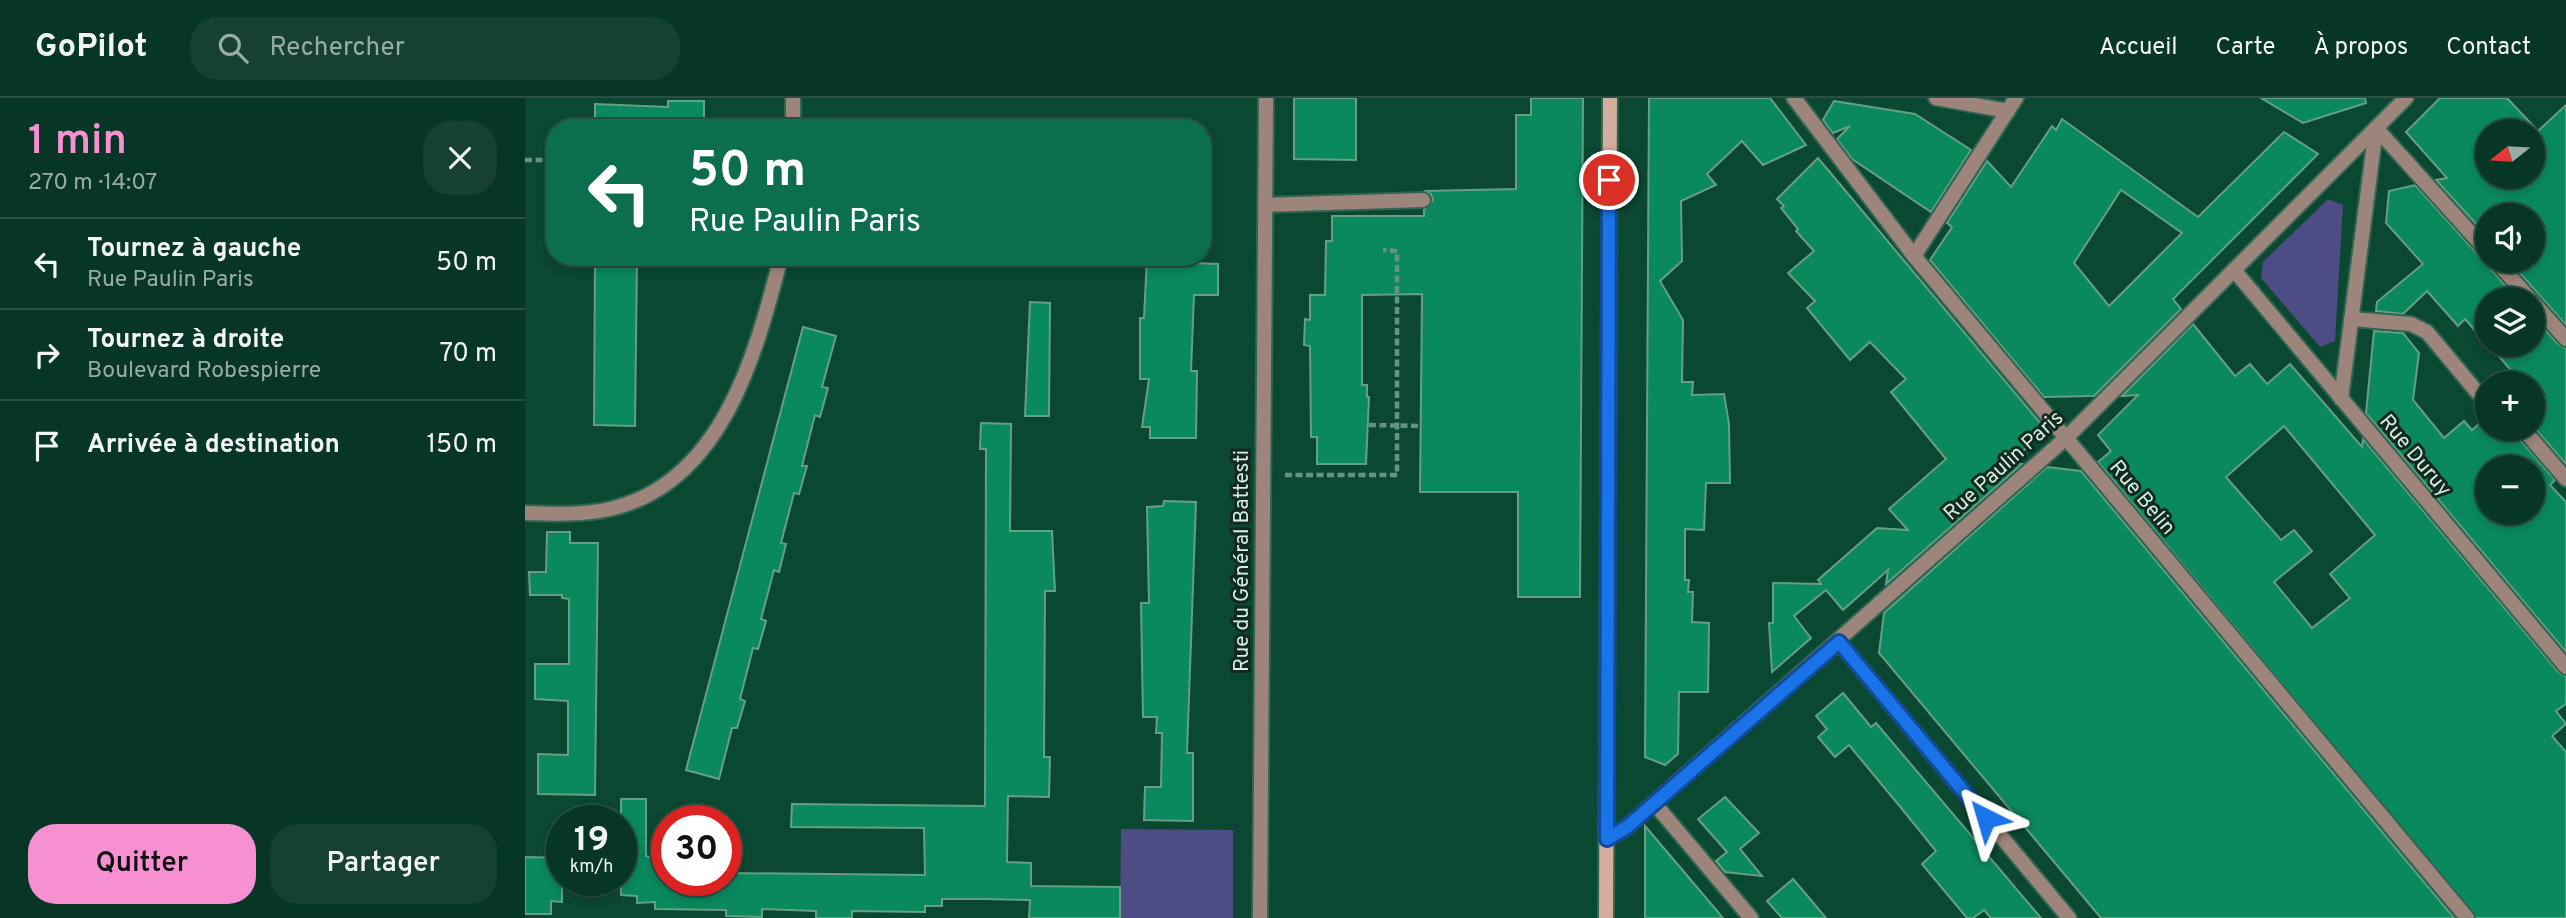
<!DOCTYPE html>
<html lang="fr">
<head>
<meta charset="utf-8">
<style>
  :root { --surface:#083626; --page:#164132; --text:#f1f3f6; --muted:#98aba7; --line:#295043; --accent:#f690d0 }
  body { margin:0; font-family:Overpass,sans-serif; background:var(--page); color:var(--text); height:100vh; display:flex; flex-direction:column; font-size:26px; white-space:nowrap }
  * { box-sizing:border-box; margin:0 }
  p { font-size:23px; color:var(--muted) }
  .icon { flex:none; width:38px; height:38px; fill:none; stroke:currentColor; stroke-width:2; stroke-linecap:round; stroke-linejoin:round }
  .map { position:relative; flex:1; overflow:hidden }
  .details { display:flex; flex-direction:column; background:var(--surface); width:525px }
  .details>* { flex:none }
  .hud { position:absolute; left:21px; top:21px; width:665px; height:147px; border-radius:28px; box-shadow:0 4px 10px #0003,0 0 0 2px var(--line); background:#0b6e4f; color:#fff; overflow:hidden }
  .needle { width:46px; rotate:252deg }
  .controls { position:absolute; left:1950px; top:21px; display:grid; gap:14px }
  .controls a { display:grid; place-items:center; width:70px; height:70px; border-radius:50%; background:var(--surface); box-shadow:0 4px 10px #0003,0 0 0 2px var(--line); font-size:35px }
  .speed { position:absolute; left:21px; top:707px; display:flex; gap:14px; font-size:35px; font-weight:700; text-align:center }
  .speed>* { display:grid; place-content:center; width:91px; height:91px; border-radius:50%; background:var(--surface); box-shadow:0 4px 10px #0003,0 0 0 2px var(--line); line-height:1 }
  .speed small { font-size:18px; font-weight:400 }
  .speed .limit { border:10px solid #d22; background:#fff; color:#111 }
  .pin { position:absolute; display:grid; place-items:center; width:60px; height:60px; color:#fff; margin:-30px; border:4px solid #fff; border-radius:50%; box-shadow:0 2px 7px #0007 }
  .me { position:absolute; width:77px; margin:-38px; rotate:320deg; stroke-linejoin:round; filter:drop-shadow(0 0 5px #0008) }
  .turn { display:flex; align-items:center; gap:24px; height:147px; padding:0 28px; font-size:32px }
  .turn .icon { width:91px; height:91px; stroke-width:2.5 }
  .turn b { display:block; font-size:49px; line-height:60px }
  .round { display:grid; place-items:center; flex:none; width:74px; height:74px; border-radius:28px; background:var(--page) }
  .head { display:flex; align-items:center; justify-content:space-between; height:119px; padding:0 28px }
  h1 { font-size:42px; font-weight:600; line-height:52px; color:var(--accent) }
  .action { display:flex; gap:14px; margin-top:auto; padding:14px 28px }
  .action a { flex:1; height:80px; border-radius:28px; background:var(--accent); color:#111; font-size:28px; font-weight:600; line-height:80px; text-align:center }
  .action a+a { background:var(--page); color:var(--text) }
  ul { padding:0; list-style:none }
  li { display:flex; align-items:center; gap:21px; height:91px; padding:0 28px; border-top:2px solid var(--line) }
  li div { flex:1 }
  li b { display:block; font-size:26px }
  li em { font-style:normal }
  header { display:flex; align-items:center; gap:42px; box-sizing:border-box; height:98px; padding:0 35px; background:var(--surface); border-bottom:2px solid var(--line) }
  header strong { font-size:33px }
  nav { display:flex; gap:38px; margin-inline-start:auto; font-size:24px }
  .search { width:490px; height:63px; background:var(--page); display:flex; align-items:center; gap:18px; box-sizing:border-box; padding:0 24px; border-radius:28px; color:var(--muted); font-size:26px }
  main { display:flex; flex:1; min-height:0 }
  .map>svg:first-child { display:block }
</style>
</head>
<body>
<header>
<strong>GoPilot</strong>
<div class="search"><svg class="icon" aria-label="search" viewBox="0 0 24 24"><circle cx="10" cy="10" r="6"/><path d="M15 15l6 6"/></svg>Rechercher</div>
<nav><a>Accueil</a><a>Carte</a><a>À propos</a><a>Contact</a></nav>
</header>
<main>
<section class="details">
<div class="head"><div><h1>1 min</h1><p>270 m · 14:07</p></div><a class="round"><svg class="icon" aria-label="close" viewBox="0 0 24 24"><path d="M6 6l12 12M18 6L6 18"/></svg></a></div>
<ul>
<li><svg class="icon" aria-label="left" viewBox="0 0 24 24"><path d="M17 20v-9H6M10 6l-5 5 5 5"/></svg><div><b>Tournez à gauche</b><p>Rue Paulin Paris</p></div><em>50 m</em></li>
<li><svg class="icon" aria-label="right" viewBox="0 0 24 24"><path d="M7 20v-9h11M14 6l5 5-5 5"/></svg><div><b>Tournez à droite</b><p>Boulevard Robespierre</p></div><em>70 m</em></li>
<li><svg class="icon" aria-label="arrive" viewBox="0 0 24 24"><path d="M6 21V4h12l-3 4 3 4H6"/></svg><div><b>Arrivée à destination</b></div><em>150 m</em></li>
</ul>
<div class="action"><a>Quitter</a><a>Partager</a></div>
</section>
<div class="map">
<svg width="2041" height="820" viewBox="0 0 2041 820">
  <rect width="100%" height="100%" fill="#0b4832"/>
  <g fill="#4d4c84">
    <path d="M 1803,101 L 1818,107 L 1810,243 L 1795,249 L 1736,180 L 1738,164 Z"/>
    <path d="M 596,731 L 708,732 L 708,820 L 595,820 Z"/>
  </g>
  <g fill="#0a885e" stroke="#679f84" stroke-width="2" fill-rule="evenodd">
    <path d="M 769,0 L 831,0 L 831,62 L 769,61 Z"/>
    <path d="M 1006,0 L 1058,0 L 1055,499 L 993,499 L 993,394 L 895,394 L 897,196 L 837,197 L 837,287 L 842,287 L 842,299 L 844,299 L 841,366 L 792,366 L 792,339 L 786,339 L 785,248 L 779,247 L 780,221 L 785,222 L 785,197 L 800,197 L 801,143 L 807,143 L 807,118 L 899,118 L 899,112 L 908,102 L 906,96 L 899,93 L 991,91 L 991,17 L 1006,17 Z"/>
    <path d="M 1124,0 L 1245,0 L 1281,47 L 1238,67 L 1217,43 L 1182,76 L 1191,87 L 1156,103 L 1157,163 L 1135,183 L 1158,222 L 1157,284 L 1168,284 L 1167,297 L 1199,296 L 1204,326 L 1205,385 L 1181,385 L 1179,432 L 1160,431 L 1160,482 L 1164,482 L 1163,494 L 1168,494 L 1167,524 L 1184,525 L 1183,594 L 1154,594 L 1153,656 L 1140,667 L 1120,659 Z"/>
    <path d="M 1736,0 L 1840,0 L 1841,5 L 1778,25 Z"/>
    <path d="M 1915,0 L 1982,0 L 2013,33 L 2041,7 L 2041,227 L 1984,163 L 2007,163 L 2007,117 L 1962,117 L 1962,138 L 1911,82 L 1922,80 L 1881,34 ZM 1962,33 L 2012,33 L 2007,38 L 2007,79 L 1962,79 Z"/>
    <path d="M 143,3 L 179,3 L 179,30 L 70,30 L 70,6 L 143,9 Z"/>
    <path d="M 1309,3 L 1390,16 L 1446,52 L 1406,114 L 1327,61 L 1312,41 L 1325,28 L 1308,35 L 1298,22 Z"/>
    <path d="M 1537,21 L 1673,119 L 1759,34 L 1793,56 L 1648,201 L 1656,211 L 1569,298 L 1519,299 L 1405,162 L 1427,129 L 1422,125 L 1462,63 L 1486,89 L 1527,28 L 1531,32 ZM 1596,92 L 1657,135 L 1584,208 L 1549,165 Z"/>
    <path d="M 1293,60 L 1521,332 L 1485,365 L 1497,366 L 1361,486 L 1363,472 L 1318,512 L 1301,492 L 1269,518 L 1286,540 L 1247,574 L 1244,525 L 1248,525 L 1248,485 L 1296,486 L 1293,482 L 1352,430 L 1383,432 L 1364,411 L 1421,361 L 1366,294 L 1381,281 L 1345,244 L 1325,262 L 1282,210 L 1290,203 L 1263,175 L 1289,153 L 1271,133 L 1273,131 L 1256,110 L 1259,108 L 1252,101 Z"/>
    <path d="M 1890,87 L 1955,159 L 1962,162 L 1964,169 L 1992,201 L 1962,201 L 1962,246 L 1940,221 L 1933,228 L 1902,193 L 1878,216 L 1851,213 L 1852,204 L 1898,166 L 1861,125 L 1864,93 Z"/>
    <path d="M 70,159 L 112,159 L 110,328 L 69,327 Z"/>
    <path d="M 622,159 L 669,159 L 669,165 L 693,166 L 693,197 L 669,197 L 666,273 L 672,273 L 671,340 L 625,340 L 625,329 L 617,329 L 624,281 L 615,281 L 615,220 L 619,220 Z"/>
    <path d="M 505,204 L 525,205 L 524,318 L 500,318 Z"/>
    <path d="M 2007,218 L 2034,247 L 2041,250 L 2041,366 L 2007,327 L 2007,321 L 2019,310 L 2007,296 L 2007,285 L 1997,285 L 1964,247 L 2007,247 Z"/>
    <path d="M 1668,226 L 1710,278 L 1725,266 L 1742,286 L 1765,266 L 1837,349 L 1838,341 L 2034,575 L 2041,578 L 2041,606 L 2031,613 L 2041,626 L 2027,638 L 2041,654 L 2041,820 L 1951,820 L 1573,364 L 1586,353 L 1573,337 L 1613,297 L 1597,298 ZM 1759,328 L 1850,437 L 1805,476 L 1825,500 L 1787,530 L 1749,484 L 1787,453 L 1769,432 L 1756,442 L 1701,379 Z"/>
    <path d="M 278,229 L 311,238 L 297,289 L 303,290 L 295,319 L 290,317 L 277,368 L 282,368 L 274,396 L 269,395 L 256,445 L 261,446 L 254,474 L 249,472 L 236,521 L 241,523 L 233,551 L 228,550 L 215,601 L 220,603 L 212,630 L 207,630 L 194,681 L 161,672 Z"/>
    <path d="M 1849,233 L 1878,235 L 1894,255 L 1888,302 L 1919,340 L 1939,323 L 1947,332 L 1962,319 L 1962,331 L 1974,331 L 1985,342 L 1991,337 L 2030,382 L 2025,387 L 2041,404 L 2041,554 L 1841,315 ZM 1962,369 L 2007,369 L 2007,415 L 1962,415 Z"/>
    <path d="M 456,325 L 486,326 L 485,433 L 527,433 L 530,493 L 520,493 L 519,659 L 525,659 L 524,699 L 483,698 L 482,764 L 506,765 L 506,788 L 595,789 L 595,820 L 504,820 L 505,802 L 459,801 L 417,801 L 417,808 L 400,808 L 400,814 L 327,813 L 327,820 L 291,820 L 291,813 L 237,811 L 237,819 L 201,818 L 201,812 L 130,811 L 130,804 L 112,805 L 112,798 L 96,797 L 96,701 L 121,701 L 121,758 L 132,761 L 132,774 L 142,774 L 142,782 L 201,782 L 201,775 L 400,777 L 399,730 L 266,729 L 267,706 L 460,708 L 461,351 L 455,351 Z"/>
    <path d="M 1522,369 L 1556,373 L 1929,820 L 1576,820 L 1354,555 L 1359,515 Z"/>
    <path d="M 639,403 L 671,404 L 662,655 L 668,655 L 668,723 L 619,722 L 620,689 L 636,689 L 637,635 L 631,635 L 632,619 L 618,619 L 616,505 L 624,505 L 622,409 L 638,408 Z"/>
    <path d="M 22,434 L 45,434 L 45,445 L 73,445 L 70,697 L 13,696 L 13,656 L 43,657 L 43,603 L 10,601 L 10,566 L 44,566 L 44,501 L 37,500 L 37,497 L 5,497 L 4,474 L 21,474 Z"/>
    <path d="M 1318,595 L 1346,629 L 1351,625 L 1516,820 L 1466,820 L 1459,812 L 1448,820 L 1442,820 L 1397,766 L 1411,753 L 1377,711 L 1324,647 L 1310,659 L 1293,639 L 1302,631 L 1291,618 Z"/>
    <path d="M 1200,699 L 1234,735 L 1215,751 L 1237,778 L 1200,774 L 1191,763 L 1202,754 L 1173,721 Z"/>
    <path d="M 1120,728 L 1165,781 L 1198,820 L 1120,820 Z"/>
    <path d="M 0,759 L 37,760 L 37,804 L 26,803 L 26,816 L 0,816 Z"/>
    <path d="M 1268,781 L 1280,795 L 1301,820 L 1257,820 L 1242,803 Z"/>
  </g>
  <g fill="none" stroke-linecap="round" stroke-linejoin="round">
    <defs>
      <g id="lane">
        <path d="M 740,107 L 898,102"/>
        <path d="M 1826,221 L 1886,226 L 1902,234 L 1962,306"/>
        <path d="M 1998,331 L 2041,381"/>
      </g>
      <g id="street">
        <path d="M 1269,0 L 1389,158 L 1942,820"/>
        <path d="M 1411,0 L 1483,13"/>
        <path d="M 268,30 L 268,0"/>
        <path d="M 1851,30 L 1962,153"/>
        <path d="M 1389,158 L 1491,0"/>
        <path d="M 1971,163 L 2005,201"/>
        <path d="M 1709,172 L 2041,569"/>
        <path d="M 2007,203 L 2041,241"/>
        <path d="M 1816,301 L 1851,30"/>
        <path d="M 0,415 C 27,416 59,417 85,411 C 198,385 231,255 256,159"/>
        <path d="M 1314,544 L 1544,820"/>
        <path d="M 1129,705 L 1226,820"/>
        <path d="M 1082,741 L 1102,729 L 1541,340 L 1881,0"/>
        <path d="M 735,820 L 741,0"/>
      </g>
      <path id="secondary" d="M 1081,820 L 1085,0"/>
    </defs>
    <use href="#lane" stroke="#2f6651" stroke-width="18"/>
    <use href="#street" stroke="#2f6651" stroke-width="18"/>
    <use href="#secondary" stroke="#2f6651" stroke-width="18"/>
    <g stroke="#649380" stroke-width="4.5" stroke-dasharray="7 3.5" stroke-linecap="butt">
      <path d="M 0,62 L 30,62"/>
      <path d="M 844,327 L 896,328"/>
      <path d="M 760,377 L 872,377 L 872,153 L 858,152"/>
    </g>
    <use href="#lane" stroke="#9d857c" stroke-width="14"/>
    <use href="#street" stroke="#9d857c" stroke-width="14"/>
    <use href="#secondary" stroke="#d3ae9f" stroke-width="14"/>
  </g>
  <g fill="none" stroke-linecap="round" stroke-linejoin="round">
    <defs>
      <path id="route" d="M 1084,82 L 1082,741 L 1102,729 L 1314,544 L 1461,720"/>
    </defs>
    <use href="#route" stroke="#114b97" stroke-width="18"/>
    <use href="#route" stroke="#1a73e8" stroke-width="12"/>
  </g>
  <g text-anchor="middle" stroke-width="6" stroke-linejoin="round" paint-order="stroke">
    <g font-size="21" fill="#d2efe0" stroke="#12291f">
      <text transform="translate(1891 357) rotate(50)" y="7">Rue Duruy</text>
      <text transform="translate(1478 367) rotate(-42)" y="7">Rue Paulin Paris</text>
      <text transform="translate(1618 399) rotate(50)" y="7">Rue Belin</text>
      <text transform="translate(716 463) rotate(-90)" y="7">Rue du Général Battesti</text>
    </g>
  </g>
</svg>
<div class="controls">
<a><svg class="needle" viewBox="-14 -14 28 28"><path d="M0-13l5 13h-10z" fill="#e53935"/><path d="M0 13l5-13h-10z" fill="#98aba7"/></svg></a>
<a><svg class="icon" aria-label="sound" viewBox="0 0 24 24"><path d="M4 9h4l5-4v14l-5-4H4zM17 9q2 3 0 6"/></svg></a>
<a><svg class="icon" aria-label="layers" viewBox="0 0 24 24"><path d="M12 4l9 5-9 5-9-5zM3 14l9 5 9-5"/></svg></a>
<a>+</a>
<a>−</a>
</div>
<div class="speed"><div>19<small>km/h</small></div><div class="limit">30</div></div>
<div class="pin" style="left:1084px;top:82px;background:#d93025"><svg class="icon" aria-label="arrive" viewBox="0 0 24 24"><path d="M6 21V4h12l-3 4 3 4H6"/></svg></div>
<svg class="me" style="left:1461px;top:720px" viewBox="-20 -20 40 40"><path d="M0-17L14 15 0 8-14 15z" fill="#1a73e8" stroke="#fff" stroke-width="4"/></svg>
<div class="hud">
<div class="turn"><svg class="icon" aria-label="left" viewBox="0 0 24 24"><path d="M17 20v-9H6M10 6l-5 5 5 5"/></svg><div><b>50 m</b>Rue Paulin Paris</div></div>
</div>
</div>
</main>
</body>
</html>
